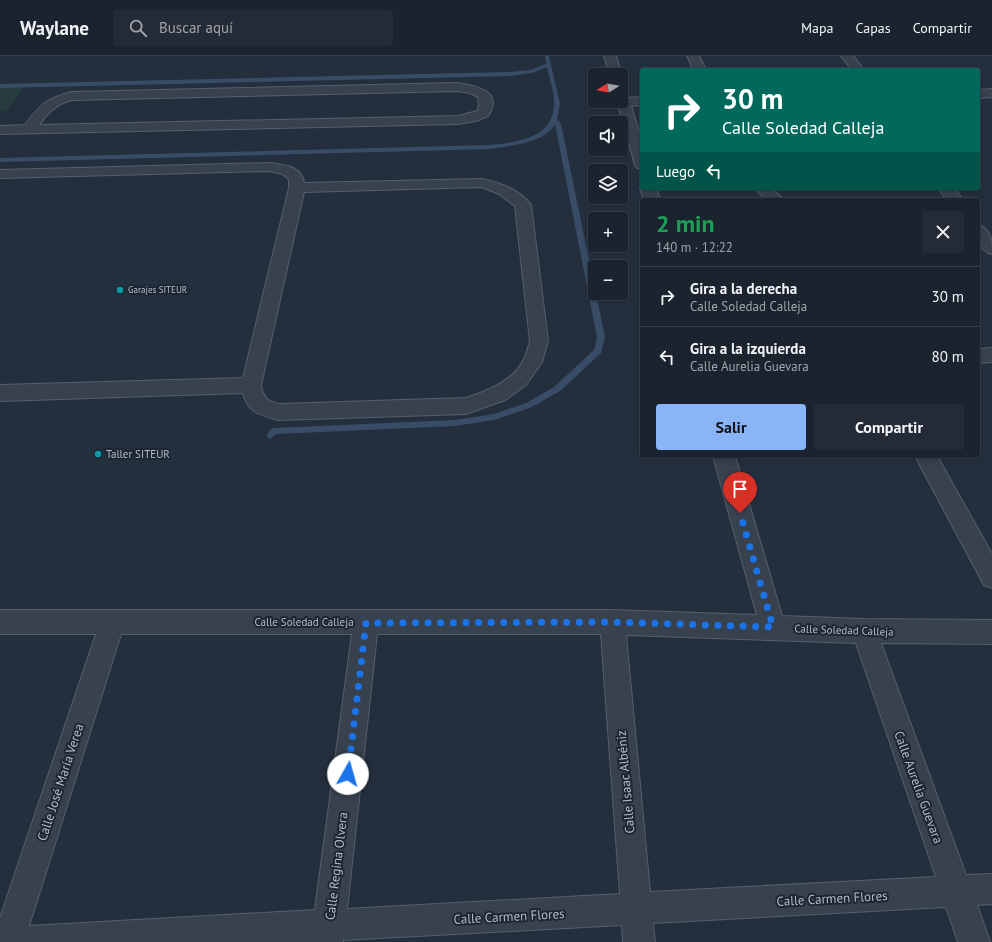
<!DOCTYPE html>
<html lang="es">
<head>
<meta charset="utf-8">
<style>
  :root { --surface:#1b232e; --page:#242b36; --text:#f1f3f6; --muted:#a0a4aa; --line:#39404a; --accent:#8ab4f8 }
  body { margin:0; font-family:"PT Sans",sans-serif; background:var(--page); color:var(--text); height:100vh; display:flex; flex-direction:column; font-size:15px; white-space:nowrap }
  * { box-sizing:border-box; margin:0 }
  p { font-size:13px; color:var(--muted) }
  .icon { flex:none; width:22px; height:22px; fill:none; stroke:currentColor; stroke-width:2; stroke-linecap:round; stroke-linejoin:round }
  .map { position:relative; flex:1; overflow:hidden }
  .drawer { position:absolute; left:640px; top:142px; width:340px; height:260px; display:flex; flex-direction:column; background:var(--surface); border-radius:4px; box-shadow:0 2px 6px #0003,0 0 0 1px var(--line) }
  .drawer>* { flex:none }
  .hud { position:absolute; left:640px; top:12px; width:340px; height:122px; border-radius:4px; box-shadow:0 2px 6px #0003,0 0 0 1px var(--line); background:#00695c; color:#fff; overflow:hidden }
  .needle { width:26px; rotate:259deg }
  .tools { position:absolute; left:588px; top:12px; display:grid; gap:8px }
  .tools a { display:grid; place-items:center; width:40px; height:40px; border-radius:4px; background:var(--surface); box-shadow:0 2px 6px #0003,0 0 0 1px var(--line); font-size:20px }
  .pin { position:absolute; display:grid; place-items:center; width:34px; height:34px; color:#fff; margin:-41px -17px; border-radius:50% 50% 50% 0; rotate:-45deg; box-shadow:0 0 4px #0007 }
  .pin .icon { rotate:45deg }
  .me { position:absolute; width:44px; margin:-22px; rotate:7deg; stroke-linejoin:round; filter:drop-shadow(0 0 3px #0008) }
  .turn { display:flex; align-items:center; gap:14px; height:84px; padding:0 16px; font-size:18px }
  .turn .icon { width:52px; height:52px; stroke-width:2.5 }
  .turn b { display:block; font-size:28px; line-height:34px }
  .then { display:flex; align-items:center; height:38px; padding:0 16px; background:#0003; gap:8px; font-size:15px }
  .round { display:grid; place-items:center; flex:none; width:42px; height:42px; border-radius:4px; background:var(--page) }
  .overview { display:flex; align-items:center; justify-content:space-between; height:68px; padding:0 16px }
  h1 { font-size:24px; font-weight:800; line-height:30px; color:#1e9e55 }
  .primary-button { display:flex; gap:8px; margin-top:auto; padding:8px 16px }
  .primary-button a { flex:1; height:46px; border-radius:4px; background:var(--accent); color:#111; font-size:16px; font-weight:800; line-height:46px; text-align:center }
  .primary-button a+a { background:var(--page); color:var(--text) }
  ul { padding:0; list-style:none }
  li { display:flex; align-items:center; gap:12px; height:60px; padding:0 16px; border-top:1px solid var(--line) }
  li div { flex:1 }
  li b { display:block; font-size:15px }
  li em { font-style:normal }
  header { display:flex; align-items:center; gap:24px; box-sizing:border-box; height:56px; padding:0 20px; background:var(--surface); border-bottom:1px solid var(--line) }
  header strong { font-size:19px }
  nav { display:flex; gap:22px; margin-inline-start:auto; font-size:14px }
  .search { width:280px; height:36px; background:var(--page); display:flex; align-items:center; gap:10px; box-sizing:border-box; padding:0 14px; border-radius:4px; color:var(--muted); font-size:15px }
  .map>svg:first-child { display:block }
</style>
</head>
<body>
<header>
<strong>Waylane</strong>
<div class="search"><svg class="icon" aria-label="search" viewBox="0 0 24 24"><circle cx="10" cy="10" r="6"/><path d="M15 15l6 6"/></svg>Buscar aquí</div>
<nav><a>Mapa</a><a>Capas</a><a>Compartir</a></nav>
</header>
<div class="map">
<svg width="992" height="886" viewBox="0 0 992 886">
  <rect width="100%" height="100%" fill="#242f3e"/>
  <path fill="#263c3f" d="M 0,30 L 25,30 L 6,55 L 0,55 Z"/>
  <g fill="none" stroke-linecap="round" stroke-linejoin="round">
    <path fill="#394c67" fill-rule="evenodd" d="M 545,0 L 549,0 L 560,48 L 557,63 L 561,68 L 605,281 L 601,297 L 560,335 L 532,351 L 494,364 L 455,370 L 276,378 L 270,383 L 266,380 L 271,373 L 274,372 L 455,364 L 494,358 L 526,347 L 554,331 L 594,294 L 597,281 L 555,68 C 546,87 509,90 490,93 L 0,106 L 0,102 L 490,89 C 517,86 553,83 554,48 C 555,37 549,23 547,11 L 532,17 L 509,20 L 0,32 L 0,28 L 509,16 L 531,14 L 546,8 Z"/>
    <defs>
      <g id="minor">
        <path d="M 604,0 L 616,0 L 622,19 L 621,21 L 621,19 L 610,19 Z"/>
        <path d="M 687,0 L 699,0 L 706,14 L 694,14 Z"/>
        <path d="M 841,0 L 853,0 L 864,14 L 852,14 Z"/>
        <path d="M 456,27 C 474,29 505,35 488,60 L 476,65 L 458,68 L 0,78 L 0,70 L 25,69 C 40,49 47,42 72,36 ZM 456,35 L 470,37 L 478,41 L 479,50 L 477,55 L 458,60 L 39,69 C 48,56 57,48 72,44 Z"/>
        <path d="M 621,32 L 626,33 L 629,42 L 642,41 L 642,49 L 631,50 L 642,85 L 642,113 L 637,112 L 635,109 L 617,45 L 621,45 Z"/>
        <path d="M 992,33 L 992,41 L 978,42 L 978,34 Z"/>
        <path d="M 270,107 C 284,109 302,110 304,127 L 482,123 C 500,127 519,133 531,149 L 548,285 L 542,306 L 526,329 L 505,344 L 466,358 L 279,364 C 260,359 248,357 243,337 L 0,345 L 0,329 L 243,322 L 289,132 L 289,123 L 282,118 L 270,115 L 0,122 L 0,114 ZM 482,131 L 499,138 L 515,150 L 530,285 C 528,291 527,298 524,303 C 514,325 487,335 466,342 L 279,348 C 267,345 263,341 261,329 L 304,136 Z"/>
        <path d="M 642,130 L 642,132 L 656,132 L 660,144 L 644,144 L 640,132 Z"/>
        <path d="M 754,132 L 771,132 L 784,144 L 767,144 Z"/>
        <path d="M 938,132 L 954,132 L 963,144 L 947,144 Z"/>
        <path d="M 978,169 C 992,173 992,186 992,198 C 978,195 978,181 978,169 Z"/>
        <path d="M 992,292 L 992,306 L 978,307 L 978,293 Z"/>
        <path d="M 713,400 L 735,400 L 782,560 L 864,563 L 992,564 L 992,588 L 881,587 L 966,819 L 992,818 L 992,848 L 977,849 L 990,886 L 958,886 L 946,851 L 653,867 L 655,886 L 623,886 L 622,869 L 343,884 L 343,886 L 0,886 L 0,862 L 96,578 L 0,578 L 0,554 L 612,554 L 757,559 ZM 121,578 L 352,578 L 315,854 L 29,870 ZM 377,578 L 601,578 L 620,838 L 347,853 ZM 626,579 L 856,587 L 936,821 L 650,836 Z"/>
        <path d="M 915,400 L 937,400 L 992,498 L 992,532 L 984,529 Z"/>
      </g>
    </defs>
    <use href="#minor" stroke="#565f6c" stroke-width="2"/>
    <use href="#minor" fill="#38414e" fill-rule="evenodd"/>
  </g>
  <g fill="none" stroke-linecap="round" stroke-linejoin="round">
    <path stroke="#1a73e8" stroke-width="7" stroke-dasharray="0 12.6" d="M 348,718 L 366,567 L 612,566 L 773,571 L 740,457"/>
  </g>
  <g fill="#0f9aa8" stroke="#1d2633" stroke-width="1.5">
    <circle cx="120" cy="234" r="4"/>
    <circle cx="98" cy="398" r="4"/>
  </g>
  <g text-anchor="middle" stroke-width="4" stroke-linejoin="round" paint-order="stroke">
    <g font-size="9" fill="#b4bcc9" stroke="#1d2633" text-anchor="start">
      <text x="128" y="237">Garajes SITEUR</text>
    </g>
    <g font-size="11" fill="#b4bcc9" stroke="#1d2633" text-anchor="start">
      <text x="106" y="402">Taller SITEUR</text>
    </g>
    <g font-size="11" fill="#b4bcc9" stroke="#1d2633">
      <text x="304" y="570">Calle Soledad Calleja</text>
      <text transform="translate(844 574) rotate(2)" y="4">Calle Soledad Calleja</text>
    </g>
    <g font-size="13" fill="#b4bcc9" stroke="#1d2633">
      <text transform="translate(60 726) rotate(-72)" y="5">Calle José María Verea</text>
      <text transform="translate(625 726) rotate(-95)" y="5">Calle Isaac Albéniz</text>
      <text transform="translate(919 731) rotate(70)" y="5">Calle Aurelia Guevara</text>
      <text transform="translate(336 810) rotate(-83)" y="5">Calle Regina Olvera</text>
      <text transform="translate(832 842) rotate(-3)" y="5">Calle Carmen Flores</text>
      <text transform="translate(509 860) rotate(-3)" y="5">Calle Carmen Flores</text>
    </g>
  </g>
</svg>
<div class="tools">
<a><svg class="needle" viewBox="-14 -14 28 28"><path d="M0-13l5 13h-10z" fill="#e53935"/><path d="M0 13l5-13h-10z" fill="#a0a4aa"/></svg></a>
<a><svg class="icon" aria-label="sound" viewBox="0 0 24 24"><path d="M4 9h4l5-4v14l-5-4H4zM17 9q2 3 0 6"/></svg></a>
<a><svg class="icon" aria-label="layers" viewBox="0 0 24 24"><path d="M12 4l9 5-9 5-9-5zM3 14l9 5 9-5"/></svg></a>
<a>+</a>
<a>−</a>
</div>
<div class="pin" style="left:740px;top:457px;background:#d93025"><svg class="icon" aria-label="arrive" viewBox="0 0 24 24"><path d="M6 21V4h12l-3 4 3 4H6"/></svg></div>
<svg class="me" style="left:348px;top:718px" viewBox="-20 -20 40 40"><circle r="19" fill="#fff"/><path d="M0-13L10 11 0 6-10 11z" fill="#1a73e8"/></svg>
<div class="hud">
<div class="turn"><svg class="icon" aria-label="right" viewBox="0 0 24 24"><path d="M7 20v-9h11M14 6l5 5-5 5"/></svg><div><b>30 m</b>Calle Soledad Calleja</div></div>
<div class="then">Luego<svg class="icon" aria-label="left" viewBox="0 0 24 24"><path d="M17 20v-9H6M10 6l-5 5 5 5"/></svg></div>
</div>
<section class="drawer">
<div class="overview"><div><h1>2 min</h1><p>140 m · 12:22</p></div><a class="round"><svg class="icon" aria-label="close" viewBox="0 0 24 24"><path d="M6 6l12 12M18 6L6 18"/></svg></a></div>
<ul>
<li><svg class="icon" aria-label="right" viewBox="0 0 24 24"><path d="M7 20v-9h11M14 6l5 5-5 5"/></svg><div><b>Gira a la derecha</b><p>Calle Soledad Calleja</p></div><em>30 m</em></li>
<li><svg class="icon" aria-label="left" viewBox="0 0 24 24"><path d="M17 20v-9H6M10 6l-5 5 5 5"/></svg><div><b>Gira a la izquierda</b><p>Calle Aurelia Guevara</p></div><em>80 m</em></li>
</ul>
<div class="primary-button"><a>Salir</a><a>Compartir</a></div>
</section>
</div>
</body>
</html>
